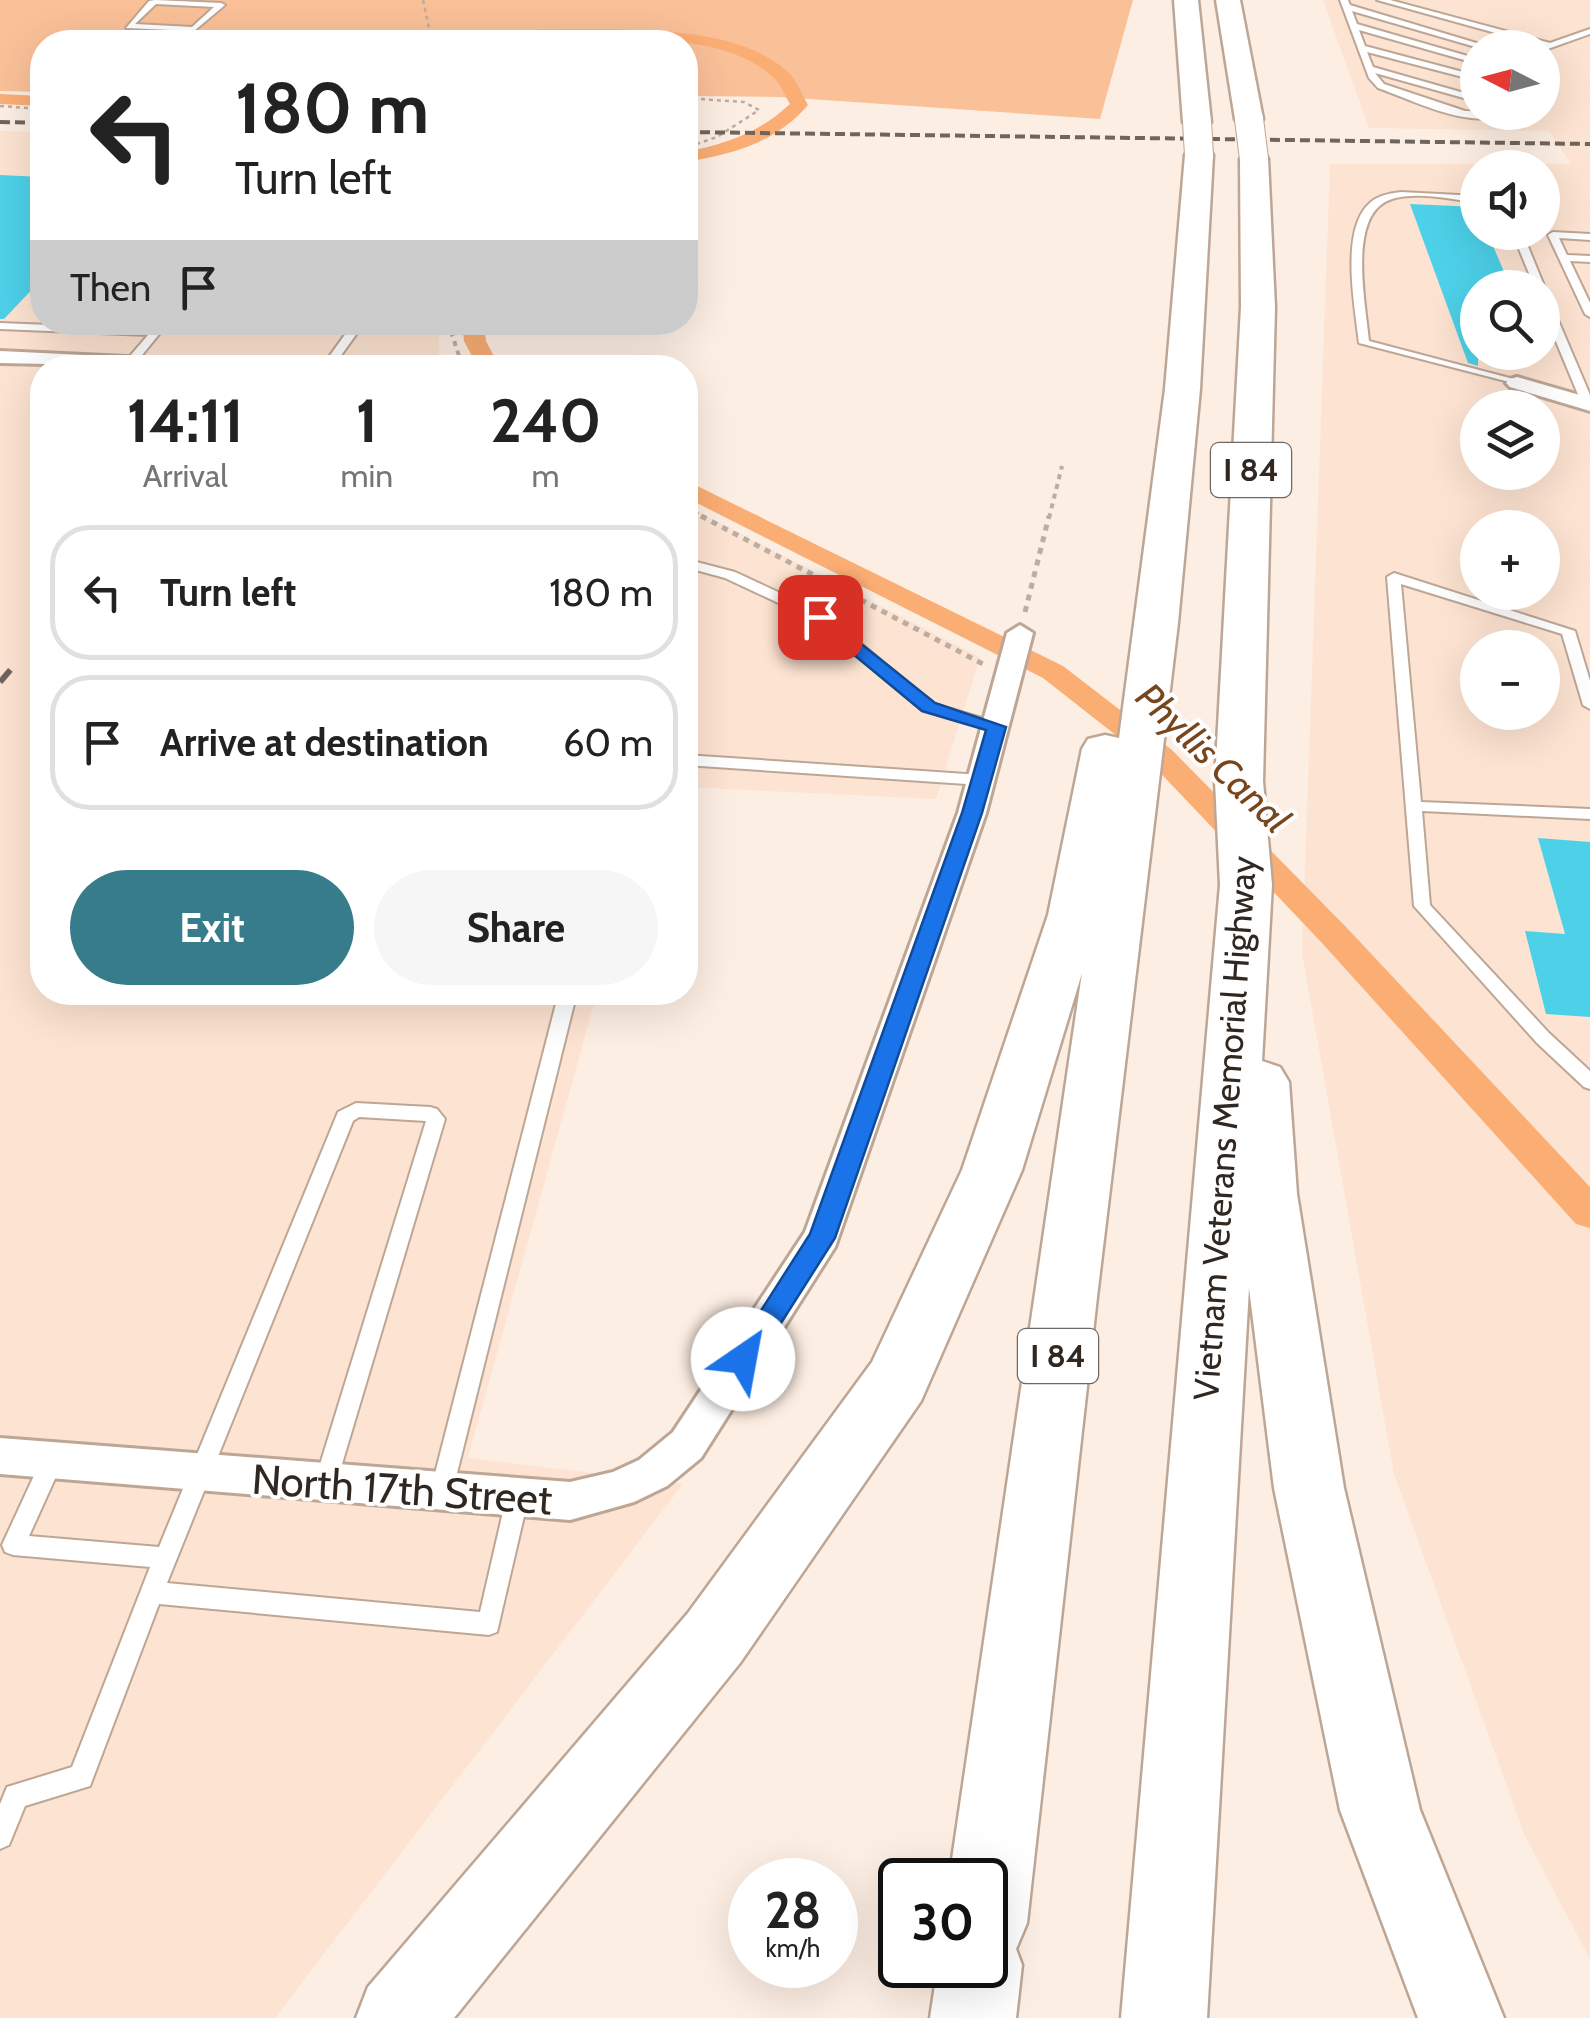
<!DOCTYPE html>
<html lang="en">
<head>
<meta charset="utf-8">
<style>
  :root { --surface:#fff; --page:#f6f6f6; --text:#222; --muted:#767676; --line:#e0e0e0; --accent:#377c8a }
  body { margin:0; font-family:Cabin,sans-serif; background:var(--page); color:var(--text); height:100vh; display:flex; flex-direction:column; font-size:38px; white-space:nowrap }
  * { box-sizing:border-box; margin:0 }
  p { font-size:32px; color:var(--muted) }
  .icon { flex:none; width:55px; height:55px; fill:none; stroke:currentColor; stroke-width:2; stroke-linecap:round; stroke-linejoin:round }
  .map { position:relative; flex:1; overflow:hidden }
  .side { position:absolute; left:30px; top:355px; width:668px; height:650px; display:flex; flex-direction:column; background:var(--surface); border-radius:40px; box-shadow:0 10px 40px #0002 }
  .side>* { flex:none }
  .top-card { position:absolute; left:30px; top:30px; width:668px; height:305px; border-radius:40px; box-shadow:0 10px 40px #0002; background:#fff; color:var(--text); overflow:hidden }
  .needle { width:65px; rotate:276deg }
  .buttons { position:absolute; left:1460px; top:30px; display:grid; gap:20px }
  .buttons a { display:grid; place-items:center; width:100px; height:100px; border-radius:50%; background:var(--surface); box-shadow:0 10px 40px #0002; font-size:50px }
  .speed { position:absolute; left:728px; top:1858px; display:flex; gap:20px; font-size:50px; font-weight:700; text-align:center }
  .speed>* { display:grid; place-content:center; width:130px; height:130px; border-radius:50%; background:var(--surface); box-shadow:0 10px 40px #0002; line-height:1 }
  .speed small { font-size:25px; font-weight:400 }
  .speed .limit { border:5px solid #111; border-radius:15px; background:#fff; color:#111 }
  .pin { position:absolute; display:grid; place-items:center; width:85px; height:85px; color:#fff; margin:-42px; border-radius:20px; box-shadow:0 5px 15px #0006 }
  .me { position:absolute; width:110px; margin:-55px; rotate:33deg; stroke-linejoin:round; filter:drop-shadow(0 0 8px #0008) }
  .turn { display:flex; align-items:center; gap:35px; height:210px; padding:0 40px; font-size:45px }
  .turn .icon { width:130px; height:130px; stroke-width:2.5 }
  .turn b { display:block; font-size:70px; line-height:85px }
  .then { display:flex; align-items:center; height:95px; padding:0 40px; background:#0003; gap:20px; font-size:38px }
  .eta { display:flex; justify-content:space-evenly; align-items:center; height:170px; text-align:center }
  .eta b { font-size:60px; font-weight:800; line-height:70px }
  .action { display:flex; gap:20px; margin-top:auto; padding:20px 40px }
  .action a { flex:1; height:115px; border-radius:60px; background:var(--accent); color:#fff; font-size:40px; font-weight:800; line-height:115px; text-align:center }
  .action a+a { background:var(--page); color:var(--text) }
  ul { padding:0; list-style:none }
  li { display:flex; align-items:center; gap:30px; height:135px; margin:0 20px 15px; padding:0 20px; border:5px solid var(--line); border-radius:40px }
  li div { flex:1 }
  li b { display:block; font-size:38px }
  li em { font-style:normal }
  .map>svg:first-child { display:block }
</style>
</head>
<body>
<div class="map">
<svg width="1590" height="2018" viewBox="0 0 1590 2018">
  <rect width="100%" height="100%" fill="#fdeee3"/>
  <g fill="#fde3d1" fill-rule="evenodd">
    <path d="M 1323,0 L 1590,0 L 1590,1959 L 1525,1836 L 1394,1474 L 1302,953 L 1330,164 L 1571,164 L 1549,131 L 1369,128 ZM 1478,48 L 1542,48 L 1542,112 L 1478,112 ZM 1478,168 L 1542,168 L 1542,232 L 1478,232 ZM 1478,288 L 1542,288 L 1542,352 L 1478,352 ZM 1478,408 L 1542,408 L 1542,472 L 1478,472 ZM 1478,528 L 1542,528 L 1542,592 L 1478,592 ZM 1478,648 L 1542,648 L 1542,712 L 1478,712 Z"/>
    <path d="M 0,131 L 42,132 L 42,322 L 439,323 L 439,367 L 42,368 L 42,992 L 597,993 L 468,1458 L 683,1484 L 275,2018 L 0,2018 Z"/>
    <path d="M 685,505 L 980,657 L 936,799 L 685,787 Z"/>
  </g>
  <path fill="#fac198" d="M 0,0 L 1133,0 L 1100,119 L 780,97 L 685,96 L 685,42 L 42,42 L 42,92 L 0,91 Z"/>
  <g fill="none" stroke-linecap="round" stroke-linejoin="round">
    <g fill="#fbae74" fill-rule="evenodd">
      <path d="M 603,29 C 662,31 740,30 787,71 C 796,79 802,94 808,105 C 776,143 732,154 685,162 L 685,152 C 726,144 759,133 790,104 C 785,96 781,84 774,78 C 709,16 553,48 469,42 C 492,26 572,30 603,29 Z"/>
      <path d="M 0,94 L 42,96 L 42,106 L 0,104 Z"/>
      <path d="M 462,322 L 484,322 L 486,341 L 500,368 L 478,368 L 464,341 Z"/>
      <path d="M 685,480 L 1063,666 L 1172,750 L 1346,927 L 1590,1187 L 1590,1228 L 1576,1224 L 1322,943 L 1150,762 L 1043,678 L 685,497 Z"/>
    </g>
  </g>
  <g fill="#4dd1e9">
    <path d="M 0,175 L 42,177 L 42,279 L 4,319 L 0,319 Z"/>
    <path d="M 1410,204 L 1478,207 L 1478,232 L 1487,232 L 1511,288 L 1478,288 L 1478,366 L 1468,363 Z"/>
    <path d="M 1538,838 L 1590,842 L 1590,1017 L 1546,1014 L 1525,931 L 1565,934 Z"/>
  </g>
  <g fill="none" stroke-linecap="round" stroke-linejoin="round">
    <defs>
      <g id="service">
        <path d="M 155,0 L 221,3 L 225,5 L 194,31 L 126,28 L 149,1 ZM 156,4 L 214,7 L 192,27 L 135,24 Z"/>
        <path d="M 1340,0 L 1348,0 L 1350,5 L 1493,48 L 1479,48 L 1352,11 L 1357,24 L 1478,59 L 1478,64 L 1359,30 L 1365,46 L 1478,76 L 1478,81 L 1367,52 L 1373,67 L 1478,97 L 1478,102 L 1375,73 L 1384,84 L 1465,111 L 1514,112 C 1472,132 1418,102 1378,88 L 1369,78 Z"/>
        <path d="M 1377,0 L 1390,0 L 1550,43 L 1590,29 L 1590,34 L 1542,51 L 1542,48 L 1539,48 L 1542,46 Z"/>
        <path d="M 1401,192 L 1478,196 L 1478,202 C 1451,200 1418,191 1392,199 C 1346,213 1366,305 1369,341 L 1521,381 L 1521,385 L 1359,343 C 1355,307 1339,228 1371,202 C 1379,195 1392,193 1401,192 Z"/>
        <path d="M 1512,232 L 1522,232 L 1545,288 L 1544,290 L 1542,288 L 1535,288 Z"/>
        <path d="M 1553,232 L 1590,234 L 1590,240 L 1559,238 L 1567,255 L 1590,256 L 1590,262 L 1570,261 L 1590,303 L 1590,317 L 1585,314 L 1548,235 Z"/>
        <path d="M 1542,291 L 1547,294 L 1590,395 L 1590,407 L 1582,404 L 1542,308 Z"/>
        <path d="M 158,322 L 169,322 L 134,365 L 130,366 L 124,363 L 148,335 L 0,329 L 0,323 L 153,329 Z"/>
        <path d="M 354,322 L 365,322 L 332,368 L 321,368 Z"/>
        <path d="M 685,559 L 735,572 L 825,614 L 934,704 L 1002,724 L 1004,727 L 997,731 L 924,710 L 815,620 L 725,578 L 685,567 Z"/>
        <path d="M 1394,573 L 1575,631 L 1590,681 L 1590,709 L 1583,705 L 1562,634 L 1401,584 L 1421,802 L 1590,809 L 1590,819 L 1422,811 L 1430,905 L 1549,1033 L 1590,1071 L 1590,1089 L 1584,1087 L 1537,1043 L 1414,906 L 1387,577 Z"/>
        <path d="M 685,755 L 981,775 L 989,780 L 981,785 L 685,765 Z"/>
        <path d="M 559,992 L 577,992 L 452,1493 L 449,1500 L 441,1503 L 433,1500 L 430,1493 Z"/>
        <path d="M 356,1103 L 430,1107 L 437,1109 L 445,1119 L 336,1484 L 333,1491 L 325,1494 L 317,1491 L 314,1484 L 426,1121 L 359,1117 L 353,1121 L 167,1583 L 480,1612 L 506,1499 L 509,1492 L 517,1489 L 525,1492 L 528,1499 L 497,1632 L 489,1635 L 159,1604 L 90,1786 L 25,1806 L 9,1845 L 0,1849 L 0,1804 L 7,1787 L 72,1767 L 150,1567 L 13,1555 L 5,1552 L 2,1545 L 44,1454 L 52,1451 L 60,1454 L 63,1461 L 29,1536 L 159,1547 L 336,1117 L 338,1112 Z"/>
      </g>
      <g id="minor">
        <path d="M 0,351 L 231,362 L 241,368 L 0,363 Z"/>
        <path d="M 1517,377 L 1590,398 L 1590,411 L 1510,387 L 1506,383 L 1510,379 Z"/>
        <path d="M 1020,625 L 1033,633 L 986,813 L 835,1247 L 701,1458 L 667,1486 L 634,1502 L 570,1520 L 0,1474 L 0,1438 L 570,1482 L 613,1472 L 639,1460 L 673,1432 L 805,1232 L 958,813 L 1007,633 Z"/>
      </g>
      <g id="motorway">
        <path d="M 1174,0 L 1198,0 L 1211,122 L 1197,130 L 1183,122 Z"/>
        <path d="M 1216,0 L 1240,0 L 1263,119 L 1259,125 L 1239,125 L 1235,119 Z"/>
        <path d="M 1199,146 L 1209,149 L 1213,155 L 1200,389 L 1178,623 L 1097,1297 L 1027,1923 L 1016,1949 L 1022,1965 L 1016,2018 L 930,2018 L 938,1965 L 985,1965 L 985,1880 L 949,1880 L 1082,973 L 1022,1170 L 921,1401 L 740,1663 L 454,2018 L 356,2018 L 368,1987 L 688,1613 L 872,1362 L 962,1170 L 1048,915 L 1082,749 L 1088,739 L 1105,735 L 1119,738 L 1165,389 L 1185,155 L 1189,149 Z"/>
        <path d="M 1254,150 L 1264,153 L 1268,159 L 1275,307 L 1263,781 L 1272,885 L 1262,1061 L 1280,1067 L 1289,1082 L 1297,1194 L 1344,1488 L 1420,1810 L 1504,2018 L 1418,2018 L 1340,1810 L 1274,1488 L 1249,1288 L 1207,2018 L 1121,2018 L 1220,885 L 1215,781 L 1241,307 L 1240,159 L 1244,153 Z"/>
      </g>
    </defs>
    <use href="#service" stroke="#bea695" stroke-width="4"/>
    <use href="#minor" stroke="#bea695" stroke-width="6"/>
    <use href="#motorway" stroke="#bea695" stroke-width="5"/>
    <g stroke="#baada3" stroke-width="2.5" stroke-dasharray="4 4" stroke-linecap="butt">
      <path d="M 423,0 L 429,28 L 440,42"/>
      <path d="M 685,98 L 744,102 L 759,110 L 717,137 L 685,148"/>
      <path d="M 0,106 L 42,109"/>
    </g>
    <g stroke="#baada3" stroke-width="4" stroke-dasharray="5 5" stroke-linecap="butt">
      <path d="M 448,322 L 463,368"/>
      <path d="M 685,507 L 706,518"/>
      <path d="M 1049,518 L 1062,466"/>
    </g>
    <g stroke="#baada3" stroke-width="5" stroke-dasharray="6 6" stroke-linecap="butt">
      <path d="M 701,516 L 983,664"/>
      <path d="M 1025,612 L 1049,516"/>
    </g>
    <use href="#service" fill="#fff" fill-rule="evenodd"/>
    <use href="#minor" fill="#fff" fill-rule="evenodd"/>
    <use href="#motorway" fill="#fff" fill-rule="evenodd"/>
    <g stroke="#70655d" stroke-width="4" stroke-dasharray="10 5" stroke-linecap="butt">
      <path d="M 0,122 L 42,123"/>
      <path d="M 685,132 L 1590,144"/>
    </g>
    <path stroke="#70655d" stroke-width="6" stroke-dasharray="16 9" stroke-linecap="butt" d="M 0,682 L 12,668"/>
    <defs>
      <g id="motorway-bridge">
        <path d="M 1249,119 L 1254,159"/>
        <path d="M 1197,122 L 1199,155"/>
      </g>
    </defs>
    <use href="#motorway-bridge" stroke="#bea695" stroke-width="30" stroke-linecap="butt"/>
    <use href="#motorway-bridge" stroke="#fff" stroke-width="28"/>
  </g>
  <path fill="#1a73e8" stroke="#114b97" stroke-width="2.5" d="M 820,611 L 935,703 L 1006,727 L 982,813 L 835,1238 L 753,1367 L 743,1370 L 734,1367 L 730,1359 L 810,1234 L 962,813 L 986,730 L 922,711 L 813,621 L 813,613 Z"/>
  <g text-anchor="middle" stroke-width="8" stroke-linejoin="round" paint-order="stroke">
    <g fill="#fefefe" stroke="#6e6863" stroke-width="2.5">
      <rect x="1211" y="443" width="80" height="54" rx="8"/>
      <rect x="1018" y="1329" width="80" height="54" rx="8"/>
    </g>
    <g font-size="32" font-weight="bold" fill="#302720">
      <text x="1251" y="481">I 84</text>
      <text x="1058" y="1367">I 84</text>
    </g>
    <g font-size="35" fill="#302720" stroke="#fefefe">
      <text transform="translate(1225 1128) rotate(-86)" y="12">Vietnam Veterans Memorial Highway</text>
    </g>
    <g font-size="38" font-style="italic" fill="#78461c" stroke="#fefefe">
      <text transform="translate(1213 758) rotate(44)" y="13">Phyllis Canal</text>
    </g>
    <g font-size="42" fill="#302720" stroke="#fefefe">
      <text transform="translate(402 1489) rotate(4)" y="15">North 17th Street</text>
    </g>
  </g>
</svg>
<div class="buttons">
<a><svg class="needle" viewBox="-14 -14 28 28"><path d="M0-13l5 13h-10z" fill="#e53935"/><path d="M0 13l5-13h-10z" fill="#767676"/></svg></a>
<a><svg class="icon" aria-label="sound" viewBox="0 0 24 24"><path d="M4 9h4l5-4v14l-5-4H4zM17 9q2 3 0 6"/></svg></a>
<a><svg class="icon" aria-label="search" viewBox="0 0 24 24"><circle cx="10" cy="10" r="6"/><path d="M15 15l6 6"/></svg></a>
<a><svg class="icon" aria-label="layers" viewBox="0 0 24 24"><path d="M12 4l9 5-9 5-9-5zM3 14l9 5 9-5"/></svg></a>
<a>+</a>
<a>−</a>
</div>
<div class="speed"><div>28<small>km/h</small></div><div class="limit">30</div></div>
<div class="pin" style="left:820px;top:617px;background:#d93025"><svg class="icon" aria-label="arrive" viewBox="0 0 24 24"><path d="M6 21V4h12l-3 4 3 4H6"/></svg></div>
<svg class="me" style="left:743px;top:1359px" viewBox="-20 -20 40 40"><circle r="19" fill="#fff"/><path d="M0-13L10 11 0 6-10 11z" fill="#1a73e8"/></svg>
<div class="top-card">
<div class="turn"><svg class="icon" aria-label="left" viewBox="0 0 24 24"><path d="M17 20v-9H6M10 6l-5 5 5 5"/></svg><div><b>180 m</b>Turn left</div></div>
<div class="then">Then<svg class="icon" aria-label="arrive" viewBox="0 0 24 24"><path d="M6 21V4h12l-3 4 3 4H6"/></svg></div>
</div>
<section class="side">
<div class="eta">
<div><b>14:11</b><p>Arrival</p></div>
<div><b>1</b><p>min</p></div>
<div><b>240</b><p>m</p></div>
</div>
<ul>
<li><svg class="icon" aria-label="left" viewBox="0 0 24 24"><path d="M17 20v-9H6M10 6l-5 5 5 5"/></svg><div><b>Turn left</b></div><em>180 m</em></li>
<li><svg class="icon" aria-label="arrive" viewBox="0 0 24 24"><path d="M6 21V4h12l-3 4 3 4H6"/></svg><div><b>Arrive at destination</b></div><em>60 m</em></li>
</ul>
<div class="action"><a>Exit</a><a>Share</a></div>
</section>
</div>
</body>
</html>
